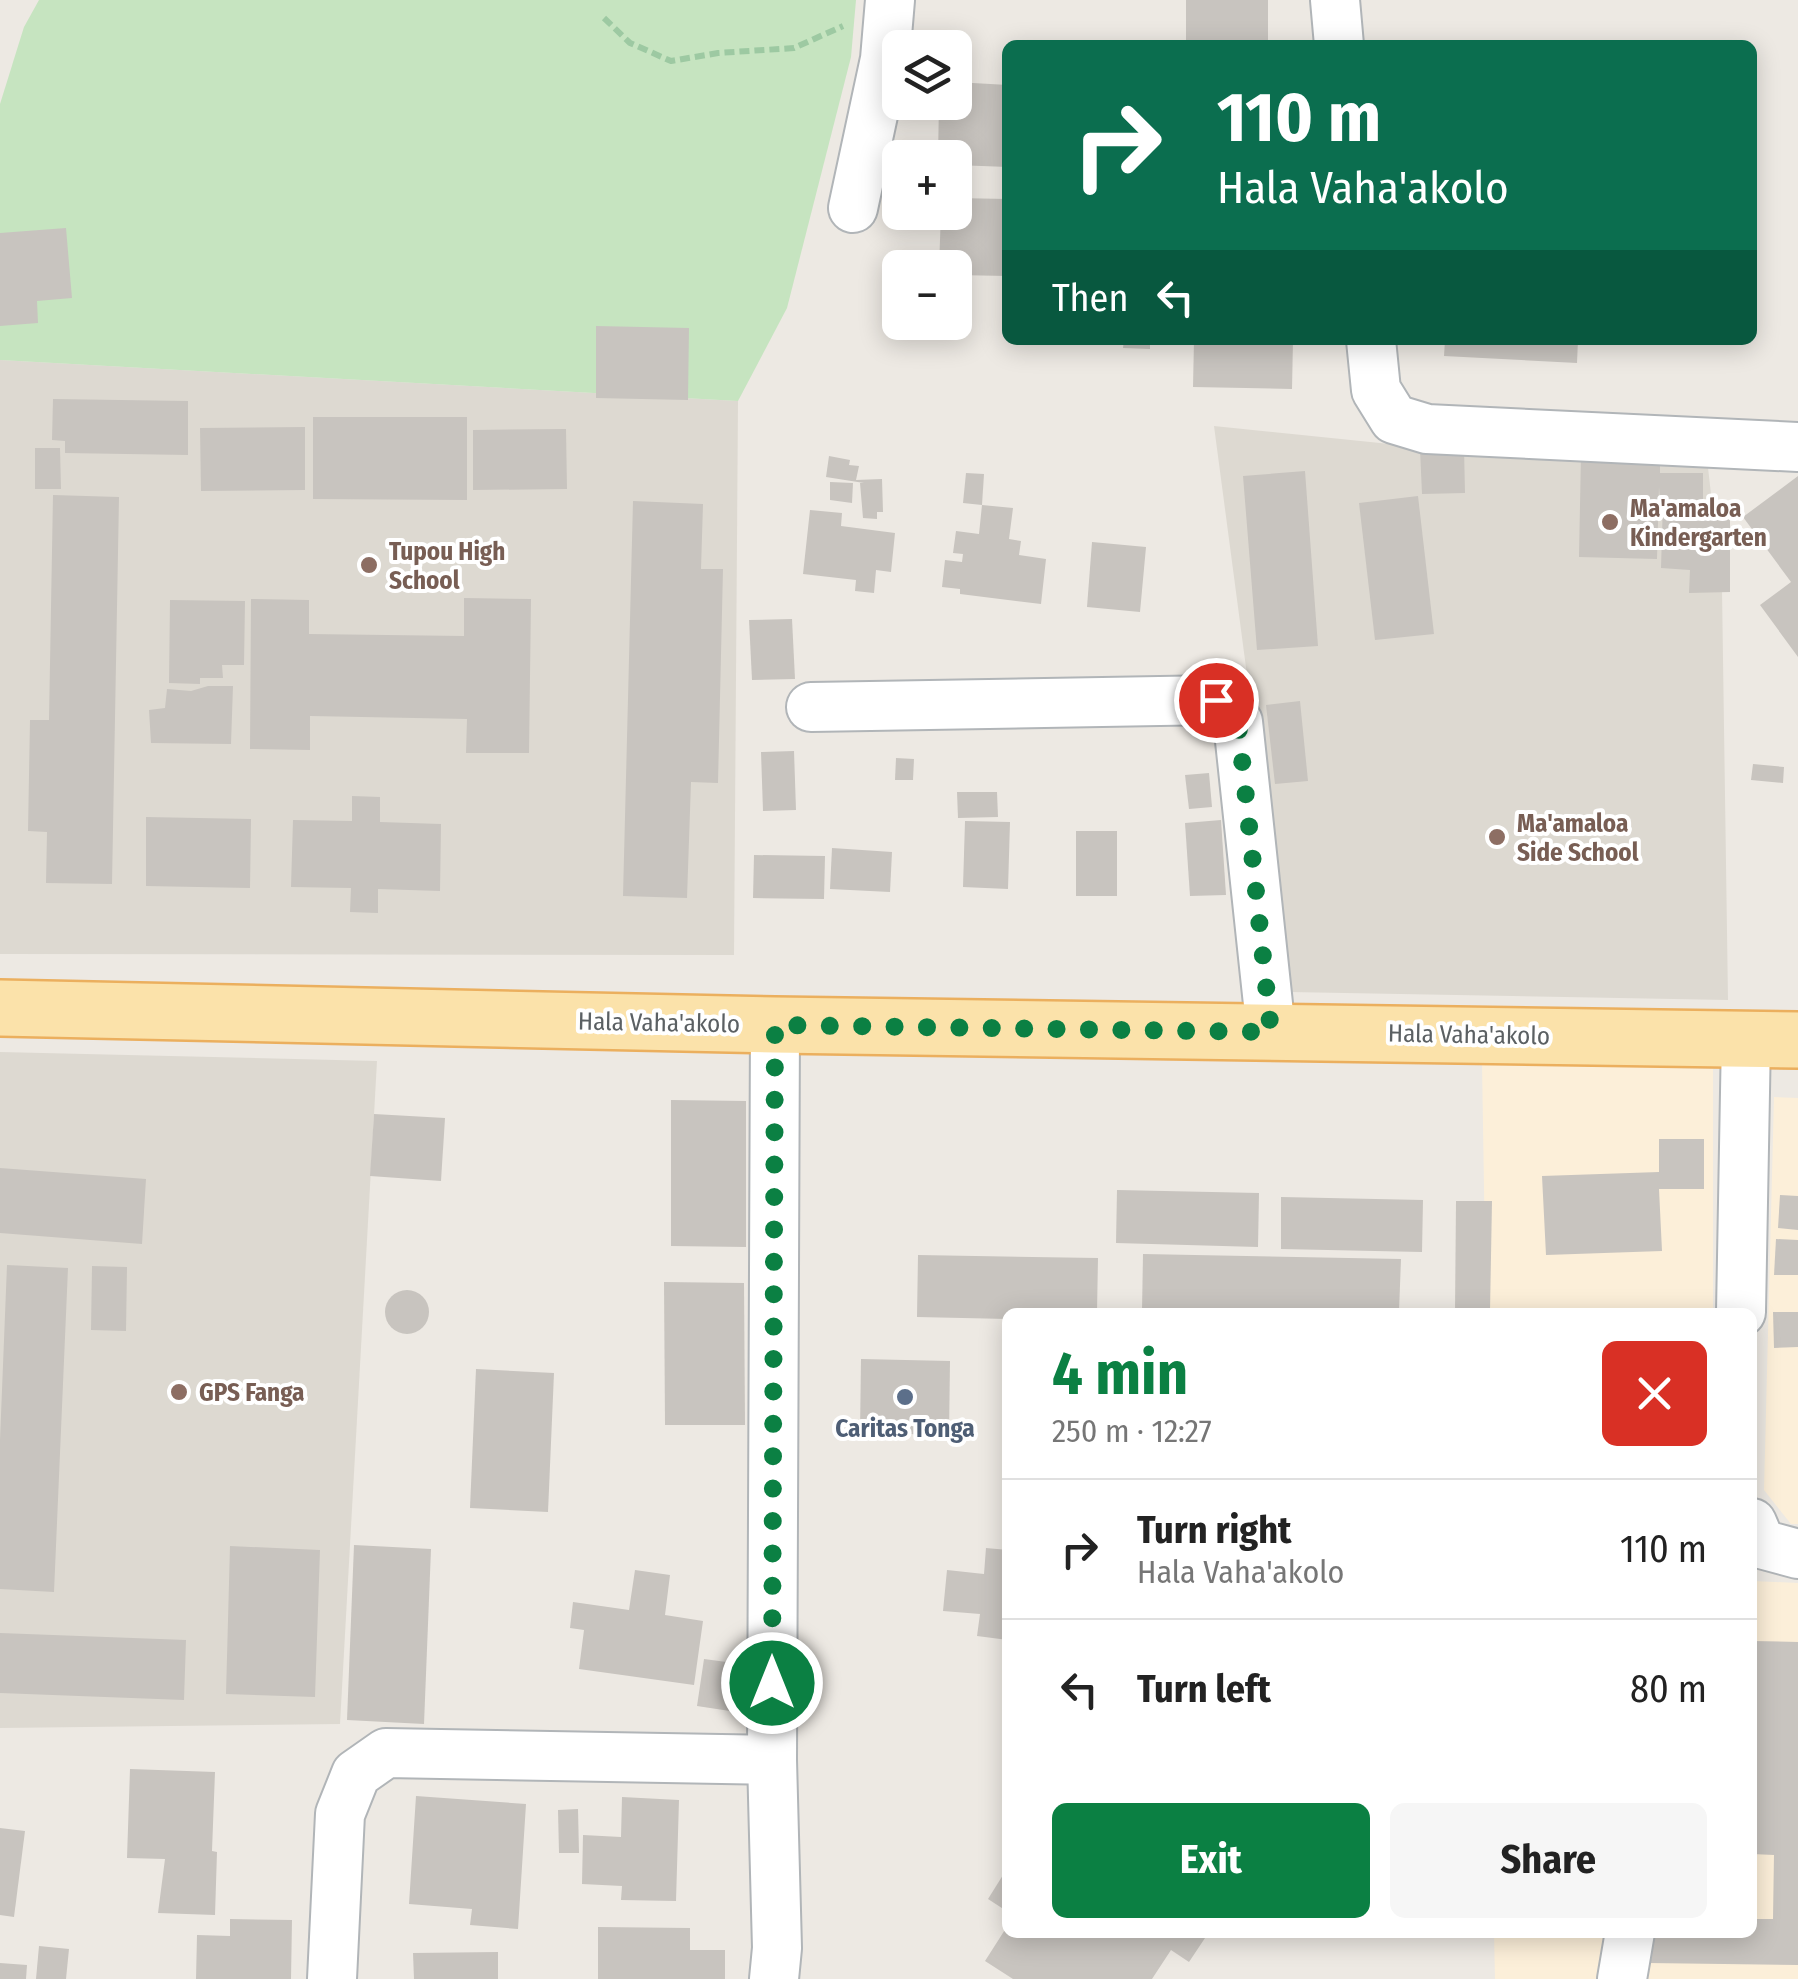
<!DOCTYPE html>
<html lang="en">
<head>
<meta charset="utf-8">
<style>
  :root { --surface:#fff; --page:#f6f6f6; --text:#222; --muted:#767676; --line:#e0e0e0; --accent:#0b8043 }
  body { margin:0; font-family:"Fira Sans Condensed",sans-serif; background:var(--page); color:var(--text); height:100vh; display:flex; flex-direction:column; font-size:38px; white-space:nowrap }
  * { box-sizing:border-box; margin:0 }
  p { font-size:32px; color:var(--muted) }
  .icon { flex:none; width:55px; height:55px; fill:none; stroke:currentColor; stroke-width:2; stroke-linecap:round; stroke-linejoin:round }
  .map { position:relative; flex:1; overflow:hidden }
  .sheet { position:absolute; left:1002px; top:1308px; width:755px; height:630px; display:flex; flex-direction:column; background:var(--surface); border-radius:15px; box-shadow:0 5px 25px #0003 }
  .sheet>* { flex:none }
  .banner { position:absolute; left:1002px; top:40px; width:755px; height:305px; border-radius:15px; box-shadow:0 5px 25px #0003; background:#0b6e4f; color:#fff; overflow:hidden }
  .fabs { position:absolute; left:882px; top:30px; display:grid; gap:20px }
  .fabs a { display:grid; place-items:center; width:90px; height:90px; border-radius:15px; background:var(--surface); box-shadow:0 5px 25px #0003; font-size:50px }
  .pin { position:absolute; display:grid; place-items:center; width:85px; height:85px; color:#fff; margin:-42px; border:5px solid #fff; border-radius:50%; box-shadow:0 2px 10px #0007 }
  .me { position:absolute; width:110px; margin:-55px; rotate:0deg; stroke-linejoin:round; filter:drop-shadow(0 0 8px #0008) }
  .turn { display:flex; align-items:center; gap:35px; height:210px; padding:0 50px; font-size:45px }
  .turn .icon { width:130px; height:130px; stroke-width:2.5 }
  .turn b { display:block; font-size:70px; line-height:85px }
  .then { display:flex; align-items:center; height:95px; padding:0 50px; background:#0003; gap:20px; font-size:38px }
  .round { display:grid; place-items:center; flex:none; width:105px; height:105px; border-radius:15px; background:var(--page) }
  .summary { display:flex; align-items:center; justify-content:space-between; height:170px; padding:0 50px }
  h1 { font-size:60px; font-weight:700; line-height:75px; color:var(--accent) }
  .primary-button { display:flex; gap:20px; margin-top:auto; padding:20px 50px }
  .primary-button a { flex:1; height:115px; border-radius:15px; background:var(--accent); color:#fff; font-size:40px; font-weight:700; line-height:115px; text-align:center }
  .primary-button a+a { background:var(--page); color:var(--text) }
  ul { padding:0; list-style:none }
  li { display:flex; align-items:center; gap:30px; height:140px; padding:0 50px; border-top:2px solid var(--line) }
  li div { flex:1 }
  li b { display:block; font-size:38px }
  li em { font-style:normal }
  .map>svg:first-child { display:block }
</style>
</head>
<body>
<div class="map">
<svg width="1798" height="1979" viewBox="0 0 1798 1979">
  <rect width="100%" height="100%" fill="#ede9e3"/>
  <g fill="#fcefd9">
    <path d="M 1482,1063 L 1713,1069 L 1713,1312 L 1486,1312 Z"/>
    <path d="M 1774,1097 L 1798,1098 L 1798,1524 L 1791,1524 L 1764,1490 Z"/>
    <path d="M 1753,1581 L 1798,1583 L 1798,1979 L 1495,1979 L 1494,1933 L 1752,1932 Z"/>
  </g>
  <g fill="#ddd9d1">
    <path d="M 0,360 L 738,401 L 734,955 L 0,954 Z"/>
    <path d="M 1214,426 L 1419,447 L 1707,459 L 1722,590 L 1728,1000 L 1289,992 Z"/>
    <path d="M 0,1052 L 377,1061 L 340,1724 L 0,1728 Z"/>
  </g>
  <path fill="#c6e4c0" d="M 39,0 L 856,0 L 851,57 L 787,308 L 738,401 L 0,360 L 0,104 L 24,27 Z"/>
  <g fill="#c8c4bf">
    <rect x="1186" y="0" width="82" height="45"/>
    <path d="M 955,82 L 1008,85 L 1008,167 L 955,165 L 955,158 L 938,158 L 939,102 L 955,102 Z"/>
    <path d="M 955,198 L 1008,199 L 1008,276 L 955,275 L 955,268 L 939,268 L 941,212 L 955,212 Z"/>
    <path d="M 66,228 L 72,298 L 37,301 L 38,323 L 0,326 L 0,233 Z"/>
    <path d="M 596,326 L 689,328 L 688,400 L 596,398 Z"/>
    <path d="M 1124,340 L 1150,340 L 1150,349 L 1123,348 Z"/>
    <path d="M 1194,340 L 1293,340 L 1292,389 L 1193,387 Z"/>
    <path d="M 1445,340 L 1578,340 L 1577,363 L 1444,356 Z"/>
    <path d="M 53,399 L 188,401 L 188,455 L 65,453 L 65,441 L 52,440 Z"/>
    <path d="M 313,417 L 467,417 L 467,500 L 313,499 Z"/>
    <path d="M 305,427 L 305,490 L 201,491 L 200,428 Z"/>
    <path d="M 566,429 L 567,489 L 473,490 L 473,430 Z"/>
    <path d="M 35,448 L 60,448 L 61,489 L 35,489 Z"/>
    <path d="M 1464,448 L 1465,493 L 1422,494 L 1420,449 Z"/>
    <path d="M 1581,454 L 1660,456 L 1660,473 L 1703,473 L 1703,501 L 1660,500 L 1659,487 L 1657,559 L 1579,557 Z"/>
    <path d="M 829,456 L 850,460 L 849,465 L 859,466 L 856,480 L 882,479 L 883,512 L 877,512 L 877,519 L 863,518 L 860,483 L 864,483 L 826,477 Z"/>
    <path d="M 1305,471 L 1318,646 L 1257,650 L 1243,476 Z"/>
    <path d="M 966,473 L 984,474 L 982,505 L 963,503 Z"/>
    <path d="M 1798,476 L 1798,657 L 1760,605 L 1791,582 L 1743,517 Z"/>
    <path d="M 830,482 L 853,483 L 852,503 L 830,500 Z"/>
    <path d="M 53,495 L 119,497 L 112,884 L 46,883 L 47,832 L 28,831 L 30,720 L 49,720 Z"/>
    <path d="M 1418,496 L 1434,634 L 1375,640 L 1359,503 Z"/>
    <path d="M 633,501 L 703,504 L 701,569 L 723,569 L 718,783 L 691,782 L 687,898 L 623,896 Z"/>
    <path d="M 1663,501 L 1730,505 L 1730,592 L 1689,593 L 1690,570 L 1661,568 Z"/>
    <path d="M 982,505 L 1013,508 L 1009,539 L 1021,541 L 1019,555 L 1046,559 L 1041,604 L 960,594 L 960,589 L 942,587 L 945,560 L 962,562 L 963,554 L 953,553 L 956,531 L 979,534 Z"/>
    <path d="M 810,510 L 842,513 L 841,526 L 895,533 L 891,572 L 876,570 L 874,593 L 855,591 L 856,580 L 803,574 Z"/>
    <path d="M 1092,542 L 1146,547 L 1140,612 L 1087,607 Z"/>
    <path d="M 464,598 L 531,599 L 529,753 L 466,753 L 467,719 L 310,716 L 310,750 L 250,749 L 251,599 L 309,600 L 309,634 L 464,636 Z"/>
    <path d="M 170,600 L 245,601 L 244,665 L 222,665 L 223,678 L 200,678 L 200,684 L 169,683 Z"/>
    <path d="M 792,619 L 795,679 L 752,680 L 749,620 Z"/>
    <path d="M 208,686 L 233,686 L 231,744 L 151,743 L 149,710 L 165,708 L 167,689 L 191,691 Z"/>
    <path d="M 1300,701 L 1308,781 L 1275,784 L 1266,705 Z"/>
    <path d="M 794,751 L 796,810 L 763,811 L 761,752 Z"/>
    <path d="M 896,758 L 914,759 L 913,780 L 895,780 Z"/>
    <path d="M 1753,764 L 1784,767 L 1783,783 L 1751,780 Z"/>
    <path d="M 1209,773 L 1212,807 L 1189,809 L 1185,775 Z"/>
    <path d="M 957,792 L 997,792 L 998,817 L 958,818 Z"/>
    <path d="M 352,796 L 380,797 L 380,822 L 441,824 L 440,891 L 378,889 L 378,913 L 350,912 L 351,888 L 291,887 L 293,820 L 352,821 Z"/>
    <path d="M 146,817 L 251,819 L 250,888 L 146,886 Z"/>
    <path d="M 1221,820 L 1226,895 L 1190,896 L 1185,823 Z"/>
    <path d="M 965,821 L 1010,822 L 1008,889 L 963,887 Z"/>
    <rect x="1076" y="831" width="41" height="65"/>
    <path d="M 832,848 L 892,852 L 890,892 L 830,889 Z"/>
    <path d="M 754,855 L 825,856 L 824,899 L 753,898 Z"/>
    <path d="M 671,1100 L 746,1101 L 746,1247 L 671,1246 Z"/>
    <path d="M 374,1114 L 445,1118 L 441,1181 L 370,1176 Z"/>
    <path d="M 1659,1139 L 1704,1139 L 1704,1189 L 1659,1189 L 1662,1251 L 1546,1255 L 1542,1176 L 1659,1172 Z"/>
    <path d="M 0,1168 L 146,1179 L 142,1244 L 0,1233 Z"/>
    <path d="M 1117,1190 L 1259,1193 L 1258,1247 L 1116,1243 Z"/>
    <path d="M 1780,1195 L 1798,1196 L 1798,1230 L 1778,1228 Z"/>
    <path d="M 1281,1197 L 1423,1200 L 1422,1252 L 1281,1249 Z"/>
    <path d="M 1456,1201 L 1492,1201 L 1490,1312 L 1455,1312 Z"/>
    <path d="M 1776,1239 L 1798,1240 L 1798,1275 L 1774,1275 Z"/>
    <path d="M 1143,1254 L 1401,1259 L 1399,1312 L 1142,1312 Z"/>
    <path d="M 918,1255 L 1098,1258 L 1097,1312 L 1008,1312 L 1008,1319 L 917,1317 Z"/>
    <path d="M 7,1265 L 68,1268 L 54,1592 L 0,1589 L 0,1440 Z"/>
    <path d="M 92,1266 L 127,1267 L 126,1331 L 91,1330 Z"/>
    <path d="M 664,1282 L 744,1283 L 745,1425 L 665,1425 Z"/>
    <circle cx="407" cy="1312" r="22"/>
    <path d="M 1773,1312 L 1798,1312 L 1798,1347 L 1774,1348 Z"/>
    <path d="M 861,1359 L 950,1361 L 949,1435 L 860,1433 Z"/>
    <path d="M 476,1369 L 554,1373 L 548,1512 L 470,1508 Z"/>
    <path d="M 354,1545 L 431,1549 L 424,1724 L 347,1720 Z"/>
    <path d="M 230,1546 L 320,1550 L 315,1697 L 226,1694 Z"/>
    <path d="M 986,1548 L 1008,1550 L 1008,1640 L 977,1636 L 980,1614 L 943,1611 L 947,1570 L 984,1574 Z"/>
    <path d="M 635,1570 L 670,1575 L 665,1615 L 703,1621 L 694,1685 L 579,1669 L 584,1630 L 570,1628 L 573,1602 L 629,1610 Z"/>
    <path d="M 0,1633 L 186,1640 L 184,1700 L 0,1693 Z"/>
    <path d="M 1752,1641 L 1798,1642 L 1798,1965 L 1649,1963 L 1650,1932 L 1752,1932 L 1752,1919 L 1773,1919 L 1774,1855 L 1752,1854 Z"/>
    <path d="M 704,1659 L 749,1665 L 743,1713 L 697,1706 Z"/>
    <path d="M 130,1769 L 215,1772 L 212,1851 L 217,1852 L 215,1915 L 158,1913 L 165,1859 L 127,1858 Z"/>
    <path d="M 416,1796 L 526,1804 L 518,1929 L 470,1925 L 472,1909 L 409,1904 Z"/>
    <path d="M 622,1797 L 679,1800 L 676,1901 L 621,1900 L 622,1886 L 582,1884 L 583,1835 L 621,1837 Z"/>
    <path d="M 578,1809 L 579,1853 L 559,1853 L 558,1810 Z"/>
    <path d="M 0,1828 L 25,1831 L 14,1917 L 0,1915 Z"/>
    <path d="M 1008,1867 L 1008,1912 L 988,1899 Z"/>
    <path d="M 230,1919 L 292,1920 L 291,1979 L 196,1979 L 197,1935 L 230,1936 Z"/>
    <path d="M 1008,1925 L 1008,1932 L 1209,1932 L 1189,1962 L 1171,1950 L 1152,1979 L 1013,1979 L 985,1961 Z"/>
    <path d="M 598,1927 L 690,1928 L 690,1950 L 725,1950 L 725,1979 L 598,1979 Z"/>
    <path d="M 39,1946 L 69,1949 L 66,1979 L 36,1979 Z"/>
    <path d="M 498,1952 L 498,1979 L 414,1979 L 413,1953 Z"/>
    <path d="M 0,1963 L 27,1965 L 26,1979 L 0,1979 Z"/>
  </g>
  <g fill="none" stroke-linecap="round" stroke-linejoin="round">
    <defs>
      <g id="minor">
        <path d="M 1335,0 L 1339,45"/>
        <path d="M 853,208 L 885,59 L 890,0"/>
        <path d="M 1371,340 L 1376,390 L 1394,419 L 1427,429 L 1798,447"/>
        <path d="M 811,707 L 1217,700 L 1238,722 L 1271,1032"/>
        <path d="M 1741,1312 L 1746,1037"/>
        <path d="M 1752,1523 L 1761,1544 L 1798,1554"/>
        <path d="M 332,1979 L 340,1814 L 356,1774 L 386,1753 L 772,1760"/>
        <path d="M 774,1979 L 777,1948 L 772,1760 L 775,1025"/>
        <path d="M 1622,1979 L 1630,1932"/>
      </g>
      <path id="major" d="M 0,1008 L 775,1025 L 1798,1040"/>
    </defs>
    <use href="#minor" stroke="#b1b5b8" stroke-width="52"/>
    <use href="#major" stroke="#ebaf5e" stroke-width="60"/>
    <path stroke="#9dc9a2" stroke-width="6" stroke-dasharray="10 5" stroke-linecap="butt" d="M 604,18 L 630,43 L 671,61 L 718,53 L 794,48 L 843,26"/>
    <use href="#minor" stroke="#fff" stroke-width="48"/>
    <use href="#major" stroke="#fbe2aa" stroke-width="55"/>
  </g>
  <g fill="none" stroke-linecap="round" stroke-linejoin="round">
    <path stroke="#0b8043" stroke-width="18" stroke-dasharray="0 32.4" d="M 772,1683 L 775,1025 L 1271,1032 L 1238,722 L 1216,700"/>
  </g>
  <g fill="#8d6e63" stroke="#fff" stroke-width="4">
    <circle cx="1610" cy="522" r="10"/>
    <circle cx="369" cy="565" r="10"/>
    <circle cx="1497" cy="837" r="10"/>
    <circle cx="179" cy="1392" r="10"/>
  </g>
  <circle fill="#5c6f8a" stroke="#fff" stroke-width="4" cx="905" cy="1397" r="10"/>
  <g text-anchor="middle" stroke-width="8" stroke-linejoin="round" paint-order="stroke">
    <g font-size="25" font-weight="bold" fill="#785e54" stroke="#fff" text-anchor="start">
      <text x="1630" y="517">Ma'amaloa<tspan x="1630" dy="29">Kindergarten</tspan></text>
      <text x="389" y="560">Tupou High<tspan x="389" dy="29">School</tspan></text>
      <text x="1517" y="832">Ma'amaloa<tspan x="1517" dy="29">Side School</tspan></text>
      <text x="199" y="1401">GPS Fanga</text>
    </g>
    <g font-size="25" fill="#5b6063" stroke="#fff">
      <text transform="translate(659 1022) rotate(1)" y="9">Hala Vaha'akolo</text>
      <text transform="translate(1469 1034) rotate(1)" y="9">Hala Vaha'akolo</text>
    </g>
    <g font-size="25" font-weight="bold" fill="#4e5e75" stroke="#fff">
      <text x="905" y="1437">Caritas Tonga</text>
    </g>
  </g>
</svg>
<div class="fabs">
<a><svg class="icon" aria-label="layers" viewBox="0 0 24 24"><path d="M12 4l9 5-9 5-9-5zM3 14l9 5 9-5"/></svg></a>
<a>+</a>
<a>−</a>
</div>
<div class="pin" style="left:1216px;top:700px;background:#d93025"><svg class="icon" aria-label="arrive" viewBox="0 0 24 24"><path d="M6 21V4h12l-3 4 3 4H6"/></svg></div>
<svg class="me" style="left:772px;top:1683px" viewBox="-20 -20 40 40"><circle r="17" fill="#0b8043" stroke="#fff" stroke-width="3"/><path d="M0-11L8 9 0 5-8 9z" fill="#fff"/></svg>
<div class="banner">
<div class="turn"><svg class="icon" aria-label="right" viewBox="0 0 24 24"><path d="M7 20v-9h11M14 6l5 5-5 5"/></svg><div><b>110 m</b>Hala Vaha'akolo</div></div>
<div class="then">Then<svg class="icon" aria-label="left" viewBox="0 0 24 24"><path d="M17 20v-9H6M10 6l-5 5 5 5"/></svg></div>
</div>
<section class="sheet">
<div class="summary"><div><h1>4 min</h1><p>250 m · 12:27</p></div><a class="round" style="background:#d93025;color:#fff"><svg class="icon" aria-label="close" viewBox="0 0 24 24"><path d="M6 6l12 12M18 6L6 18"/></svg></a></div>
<ul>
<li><svg class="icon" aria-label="right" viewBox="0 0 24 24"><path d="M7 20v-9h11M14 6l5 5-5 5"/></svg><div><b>Turn right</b><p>Hala Vaha'akolo</p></div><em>110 m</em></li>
<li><svg class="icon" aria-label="left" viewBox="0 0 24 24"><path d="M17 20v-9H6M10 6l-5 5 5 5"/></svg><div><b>Turn left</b></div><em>80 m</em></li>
</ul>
<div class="primary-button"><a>Exit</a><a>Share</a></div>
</section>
</div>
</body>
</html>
